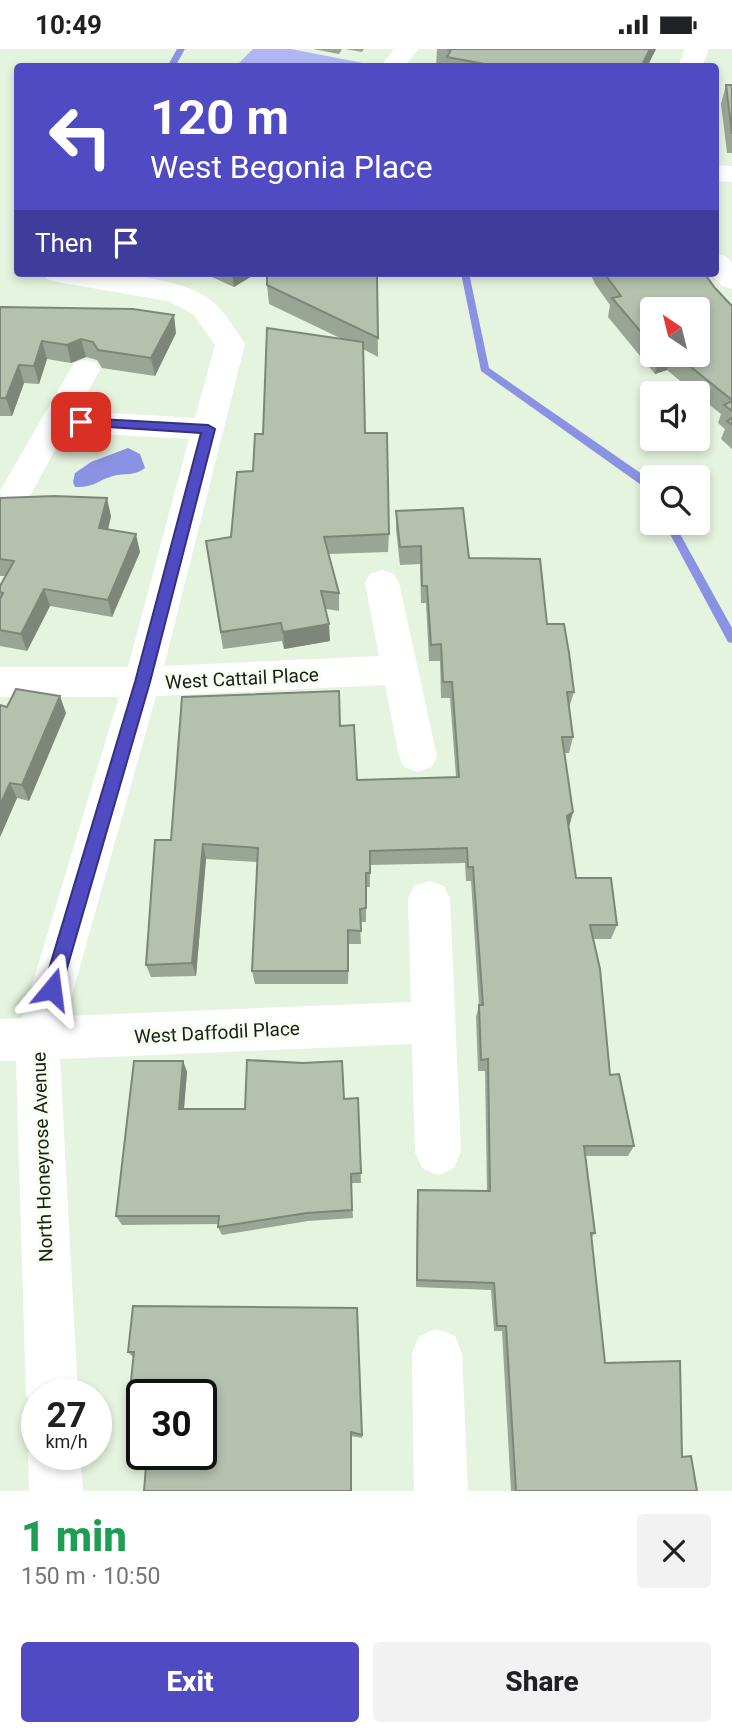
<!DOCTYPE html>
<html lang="en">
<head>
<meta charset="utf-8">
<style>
  :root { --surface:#fff; --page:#f2f2f2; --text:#202124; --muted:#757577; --accent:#504bc2 }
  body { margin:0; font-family:Roboto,sans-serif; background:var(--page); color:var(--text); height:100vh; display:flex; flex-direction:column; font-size:26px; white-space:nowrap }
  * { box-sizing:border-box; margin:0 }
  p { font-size:23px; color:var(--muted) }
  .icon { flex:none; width:38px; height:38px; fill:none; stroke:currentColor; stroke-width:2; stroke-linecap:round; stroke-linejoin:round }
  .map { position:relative; height:1442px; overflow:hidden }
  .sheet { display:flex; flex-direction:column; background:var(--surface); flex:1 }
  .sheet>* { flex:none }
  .guide { position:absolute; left:14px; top:14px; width:705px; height:214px; border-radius:7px; box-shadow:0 4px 10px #0003; background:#504bc2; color:#fff; overflow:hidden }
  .needle { width:46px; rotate:325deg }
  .buttons { position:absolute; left:640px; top:248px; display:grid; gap:14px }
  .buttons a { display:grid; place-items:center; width:70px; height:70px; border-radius:7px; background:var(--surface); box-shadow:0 4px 10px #0003; font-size:35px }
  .speed { position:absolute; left:21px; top:1330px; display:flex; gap:14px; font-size:35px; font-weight:700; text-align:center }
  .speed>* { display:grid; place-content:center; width:91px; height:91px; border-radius:50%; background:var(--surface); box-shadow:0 4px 10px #0003; line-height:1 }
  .speed small { font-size:18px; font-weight:400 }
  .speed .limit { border:4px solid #111; border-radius:10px; background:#fff; color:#111 }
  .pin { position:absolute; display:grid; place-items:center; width:60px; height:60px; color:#fff; margin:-30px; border-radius:14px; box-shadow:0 4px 10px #0006 }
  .me { position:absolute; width:77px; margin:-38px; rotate:16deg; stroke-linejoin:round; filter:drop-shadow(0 0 5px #0008) }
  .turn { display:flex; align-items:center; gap:24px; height:147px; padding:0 21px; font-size:32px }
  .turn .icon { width:91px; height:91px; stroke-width:2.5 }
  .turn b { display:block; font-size:49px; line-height:60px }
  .then { display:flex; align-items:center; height:66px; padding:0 21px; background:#0003; gap:14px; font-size:26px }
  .round { display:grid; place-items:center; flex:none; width:74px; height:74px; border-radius:7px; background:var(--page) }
  .overview { display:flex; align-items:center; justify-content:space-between; height:119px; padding:0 21px }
  h1 { font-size:42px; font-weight:800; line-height:52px; color:#1e9e55 }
  .action { display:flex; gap:14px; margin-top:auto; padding:14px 21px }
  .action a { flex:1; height:80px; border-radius:7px; background:var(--accent); color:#fff; font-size:28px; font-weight:800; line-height:80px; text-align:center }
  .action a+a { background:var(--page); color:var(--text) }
  .status { display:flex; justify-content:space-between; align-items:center; height:49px; padding:0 35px; background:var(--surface); direction:ltr }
  .status svg { height:19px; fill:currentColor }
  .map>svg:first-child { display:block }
</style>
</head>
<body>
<div class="status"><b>10:49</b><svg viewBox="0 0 49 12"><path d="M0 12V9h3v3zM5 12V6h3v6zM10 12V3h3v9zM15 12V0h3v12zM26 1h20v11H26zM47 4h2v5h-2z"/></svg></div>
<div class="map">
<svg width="732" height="1442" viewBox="0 0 732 1442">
  <rect width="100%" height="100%" fill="#e5f4de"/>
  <path fill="#b0b6f3" d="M 253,0 L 291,0 L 378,17 L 236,17 Z"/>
  <path fill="#8c92e3" d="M 128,399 L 140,405 L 145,419 C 135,427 125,424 113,427 C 96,432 96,438 75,438 L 73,433 L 75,424 L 91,413 Z"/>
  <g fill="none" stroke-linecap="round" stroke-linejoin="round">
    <g fill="#8c92e3" fill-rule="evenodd">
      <path d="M 177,0 L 185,0 L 175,18 L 167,18 Z"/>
      <path d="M 461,224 L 469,224 L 489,319 L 652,432 L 653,448 L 649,447 L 644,438 L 481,322 Z"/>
      <path d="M 664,474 L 674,474 L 732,579 L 732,594 L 728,593 Z"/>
    </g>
    <g fill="#fff" fill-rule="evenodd">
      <path d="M 394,0 L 418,0 L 405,18 L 380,18 Z"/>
      <path d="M 685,0 L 709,0 L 702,18 L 678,18 Z"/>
      <path d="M 716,116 L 732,117 L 732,133 L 716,132 Z"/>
      <path d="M 716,205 L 726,207 L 732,214 L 732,240 L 722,237 L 710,224 L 716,224 Z"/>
      <path d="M 43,224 C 91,224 173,222 212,252 C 225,262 236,282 245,295 L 164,617 L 379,607 L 365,534 L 370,525 L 382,521 L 394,525 L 399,534 L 437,707 L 432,718 L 418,723 L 404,718 L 399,707 L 385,636 L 156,647 L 66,967 L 411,953 L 408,850 L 414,837 L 429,832 L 444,837 L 450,850 L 461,1103 L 454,1119 L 438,1126 L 422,1119 L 415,1103 L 412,995 L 60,1010 L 78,1346 L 37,1346 L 37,1365 L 26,1346 L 16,1012 L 0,1012 L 0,970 L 22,969 L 119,648 L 0,648 L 0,618 L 128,618 L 189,390 L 65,383 L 26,454 L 14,458 L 2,454 L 0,442 L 74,314 L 85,311 L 96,314 L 100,321 L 77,362 L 195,369 L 215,296 L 193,265 L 168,252 L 57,233 L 47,230 Z"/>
      <path d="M 437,1280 L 455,1287 L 462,1305 L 468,1442 L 414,1442 L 412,1305 L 419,1287 Z"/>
      <path d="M 35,1386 L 37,1405 L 80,1405 L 83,1442 L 29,1442 L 28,1405 Z"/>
    </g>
  </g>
  <g fill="#9aa695" fill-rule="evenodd">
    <path d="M 313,0 L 342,0 L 339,5 Z"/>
    <path d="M 345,0 L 364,0 L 362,3 Z"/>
    <path d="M 437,0 L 656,0 L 647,18 L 440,18 L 436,17 Z"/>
    <path d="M 732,30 L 732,104 L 727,104 L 721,55 L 726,36 L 732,36 Z"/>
    <path d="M 203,224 L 257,224 L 234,238 Z"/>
    <path d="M 590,224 L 704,224 L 715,239 L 732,257 L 732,400 L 721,390 L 725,380 L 718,374 L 721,365 L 698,347 L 698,345 L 696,345 L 667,321 L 655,325 L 608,268 L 610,256 L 595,235 ZM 653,261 L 698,306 L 653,306 Z"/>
    <path d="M 377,228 L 378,308 L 363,300 L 365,384 L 389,485 L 388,503 L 329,505 L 339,544 L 339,562 L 326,560 L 330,592 L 284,600 L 282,592 L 223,600 L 206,492 L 231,488 L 253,422 L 263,385 L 340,289 L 269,255 L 267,236 Z"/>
    <path d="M 0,258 L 176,284 L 155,327 L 102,319 L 97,311 L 86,308 L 71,314 L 47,310 L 39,335 L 24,334 L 12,367 L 0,367 Z"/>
    <path d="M 0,449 L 111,467 L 108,481 L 140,503 L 112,568 L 50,557 L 27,602 L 0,597 L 0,537 L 5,527 L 0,527 Z"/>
    <path d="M 396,462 L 469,509 L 547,575 L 574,643 L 569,659 L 573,688 L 569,704 L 564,704 L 573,763 L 569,777 L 576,829 L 617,876 L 611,890 L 593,890 L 610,1026 L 634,1097 L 628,1107 L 585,1107 L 595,1184 L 591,1189 L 605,1314 L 682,1408 L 697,1442 L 511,1442 L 502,1282 L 494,1282 L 491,1241 L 416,1238 L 417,1150 L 418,1141 L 487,1142 L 485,1022 L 478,1022 L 476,968 L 479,956 L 471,832 L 466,832 L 465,814 L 370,816 L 370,838 L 366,838 L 366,873 L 360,873 L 361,895 L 349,895 L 348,935 L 255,935 L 252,922 L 257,813 L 206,810 L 196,927 L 151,928 L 146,916 L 171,791 L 340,677 L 357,731 L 456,728 L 450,649 L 441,649 L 440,612 L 429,612 L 426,554 L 421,554 L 420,515 L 400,516 L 396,480 Z"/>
    <path d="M 7,658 L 66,664 L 29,752 L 17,749 L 0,788 Z"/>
    <path d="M 183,1012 L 187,1023 L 184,1060 L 245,1060 L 358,1049 L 361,1134 L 351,1134 L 353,1169 L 308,1172 L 222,1186 L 218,1178 L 218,1175 L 122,1176 L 116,1167 Z"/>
    <path d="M 133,1257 L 362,1386 L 362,1389 L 351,1387 L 201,1405 L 142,1346 L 142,1390 L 133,1387 L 136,1364 L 128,1360 L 133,1308 L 128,1303 Z"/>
  </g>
  <g fill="#7d8779">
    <path d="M 650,0 L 656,0 L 647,18 L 641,18 Z"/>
    <path d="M 232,224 L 257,224 L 234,238 Z"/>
    <path d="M 174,266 L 176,284 L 155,327 L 151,309 Z"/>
    <path d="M 81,290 L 86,308 L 71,314 L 67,296 Z"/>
    <path d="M 42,292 L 47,310 L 39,335 L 34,317 Z"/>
    <path d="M 660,306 L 671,306 L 667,321 L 655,325 Z"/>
    <path d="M 19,316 L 24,334 L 12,367 L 6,349 Z"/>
    <path d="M 107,449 L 111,467 L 104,497 L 99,479 Z"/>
    <path d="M 136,485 L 140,503 L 112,568 L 108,551 Z"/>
    <path d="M 44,540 L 50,557 L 27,602 L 21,585 Z"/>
    <path d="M 329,575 L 330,592 L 284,600 L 283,583 Z"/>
    <path d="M 60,647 L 66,664 L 29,752 L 22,736 Z"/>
    <path d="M 10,734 L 17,749 L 0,788 L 0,756 Z"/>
    <path d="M 573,763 L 569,778 L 567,767 Z"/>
    <path d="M 203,795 L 206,810 L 196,927 L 192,914 Z"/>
    <path d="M 183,1012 L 187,1023 L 183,1070 L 179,1060 Z"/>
  </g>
  <g fill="#b3c1ad" stroke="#7d8779" stroke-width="2">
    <path d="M 447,0 L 650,0 L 641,18 L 500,18 L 447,8 L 451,1 Z"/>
    <path d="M 726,36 L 732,36 L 732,85 Z"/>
    <path d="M 267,224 L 374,224 L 377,228 L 378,289 L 267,236 Z"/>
    <path d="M 604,224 L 704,224 L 715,239 L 732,257 L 732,351 L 676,306 L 698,306 L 698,261 L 653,261 L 653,297 L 612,249 L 621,247 Z"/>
    <path d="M 0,258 L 133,260 L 174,266 L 151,309 L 98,301 L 93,293 L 81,290 L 67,296 L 42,292 L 34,317 L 19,316 L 6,349 L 0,349 Z"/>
    <path d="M 267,279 L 363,293 L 365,384 L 387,384 L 389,485 L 324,488 L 339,544 L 321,542 L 329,575 L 283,583 L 281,574 L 221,583 L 206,492 L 231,488 L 237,423 L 253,422 L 255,385 L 263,385 Z"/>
    <path d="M 732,352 L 732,362 L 724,356 Z"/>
    <path d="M 732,369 L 732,376 L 727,372 Z"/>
    <path d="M 54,447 L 107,449 L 99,479 L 136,485 L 108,551 L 44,540 L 21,585 L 0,581 L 0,550 L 3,544 L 0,543 L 0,537 L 14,512 L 0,510 L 0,449 Z"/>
    <path d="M 463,459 L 469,509 L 540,510 L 547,575 L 564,575 L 569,604 L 574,643 L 567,643 L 573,688 L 562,688 L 573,763 L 567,767 L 576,829 L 611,829 L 617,876 L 590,876 L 600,920 L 610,1026 L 619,1025 L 634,1097 L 584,1097 L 595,1184 L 591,1184 L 605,1314 L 680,1312 L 682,1408 L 691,1407 L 697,1442 L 516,1442 L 506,1277 L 497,1277 L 494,1234 L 417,1231 L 418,1141 L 490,1142 L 488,1010 L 481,1011 L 479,956 L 483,956 L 473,818 L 468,818 L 467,799 L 370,802 L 370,824 L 366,824 L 366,859 L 360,860 L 361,882 L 348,881 L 348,922 L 252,922 L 258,799 L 203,795 L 192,914 L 146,916 L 155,791 L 171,791 L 182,648 L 339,642 L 340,677 L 354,676 L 357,731 L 459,728 L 452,633 L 443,633 L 441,595 L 431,596 L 427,537 L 422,537 L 421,497 L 400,498 L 396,462 Z"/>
    <path d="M 16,640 L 60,647 L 22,736 L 10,734 L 0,756 L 0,656 L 7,658 Z"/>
    <path d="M 247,1011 L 303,1014 L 342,1012 L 344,1050 L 358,1049 L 361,1124 L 351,1125 L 352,1161 L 307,1164 L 218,1178 L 219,1167 L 116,1167 L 134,1012 L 183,1012 L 179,1060 L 245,1060 Z"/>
    <path d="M 133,1257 L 357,1259 L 362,1386 L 351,1383 L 351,1442 L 144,1442 L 147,1405 L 201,1405 L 201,1346 L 142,1346 L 142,1387 L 133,1387 L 136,1360 L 128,1360 L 134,1303 L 128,1303 Z"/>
  </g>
  <path fill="#504bc2" stroke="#34317e" stroke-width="2" d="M 81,369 L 208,376 L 215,380 L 150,633 L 61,940 L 58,946 L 52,948 L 46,946 L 43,940 L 135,633 L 201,384 L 77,376 L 75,373 Z"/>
  <g text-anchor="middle" stroke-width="6" stroke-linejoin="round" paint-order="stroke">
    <g font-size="19" fill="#191e16" stroke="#f6fff2">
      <text transform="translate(242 629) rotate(-3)" y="7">West Cattail Place</text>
      <text transform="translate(217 983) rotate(-3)" y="7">West Daffodil Place</text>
      <text transform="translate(42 1108) rotate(-92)" y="7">North Honeyrose Avenue</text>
    </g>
  </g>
</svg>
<div class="buttons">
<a><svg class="needle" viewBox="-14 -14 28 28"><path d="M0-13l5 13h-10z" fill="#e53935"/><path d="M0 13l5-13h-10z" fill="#757577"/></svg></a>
<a><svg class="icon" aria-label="sound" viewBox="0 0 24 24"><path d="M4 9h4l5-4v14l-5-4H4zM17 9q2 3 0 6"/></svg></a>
<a><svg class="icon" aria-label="search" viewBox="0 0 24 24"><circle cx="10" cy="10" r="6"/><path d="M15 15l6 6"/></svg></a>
</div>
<div class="speed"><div>27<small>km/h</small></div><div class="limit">30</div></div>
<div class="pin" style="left:81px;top:373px;background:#d93025"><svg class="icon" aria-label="arrive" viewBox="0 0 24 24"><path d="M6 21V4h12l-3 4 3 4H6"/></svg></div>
<svg class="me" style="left:52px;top:940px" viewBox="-20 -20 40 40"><path d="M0-17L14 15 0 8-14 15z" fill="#504bc2" stroke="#fff" stroke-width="4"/></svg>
<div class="guide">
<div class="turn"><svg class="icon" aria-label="left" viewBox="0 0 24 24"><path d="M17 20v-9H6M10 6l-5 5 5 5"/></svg><div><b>120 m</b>West Begonia Place</div></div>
<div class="then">Then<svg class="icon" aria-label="arrive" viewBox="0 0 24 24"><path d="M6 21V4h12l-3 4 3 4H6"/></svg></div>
</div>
</div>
<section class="sheet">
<div class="overview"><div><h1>1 min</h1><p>150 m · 10:50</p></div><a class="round"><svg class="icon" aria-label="close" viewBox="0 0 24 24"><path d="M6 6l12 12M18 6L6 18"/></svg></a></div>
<div class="action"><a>Exit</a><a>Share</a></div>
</section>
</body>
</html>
